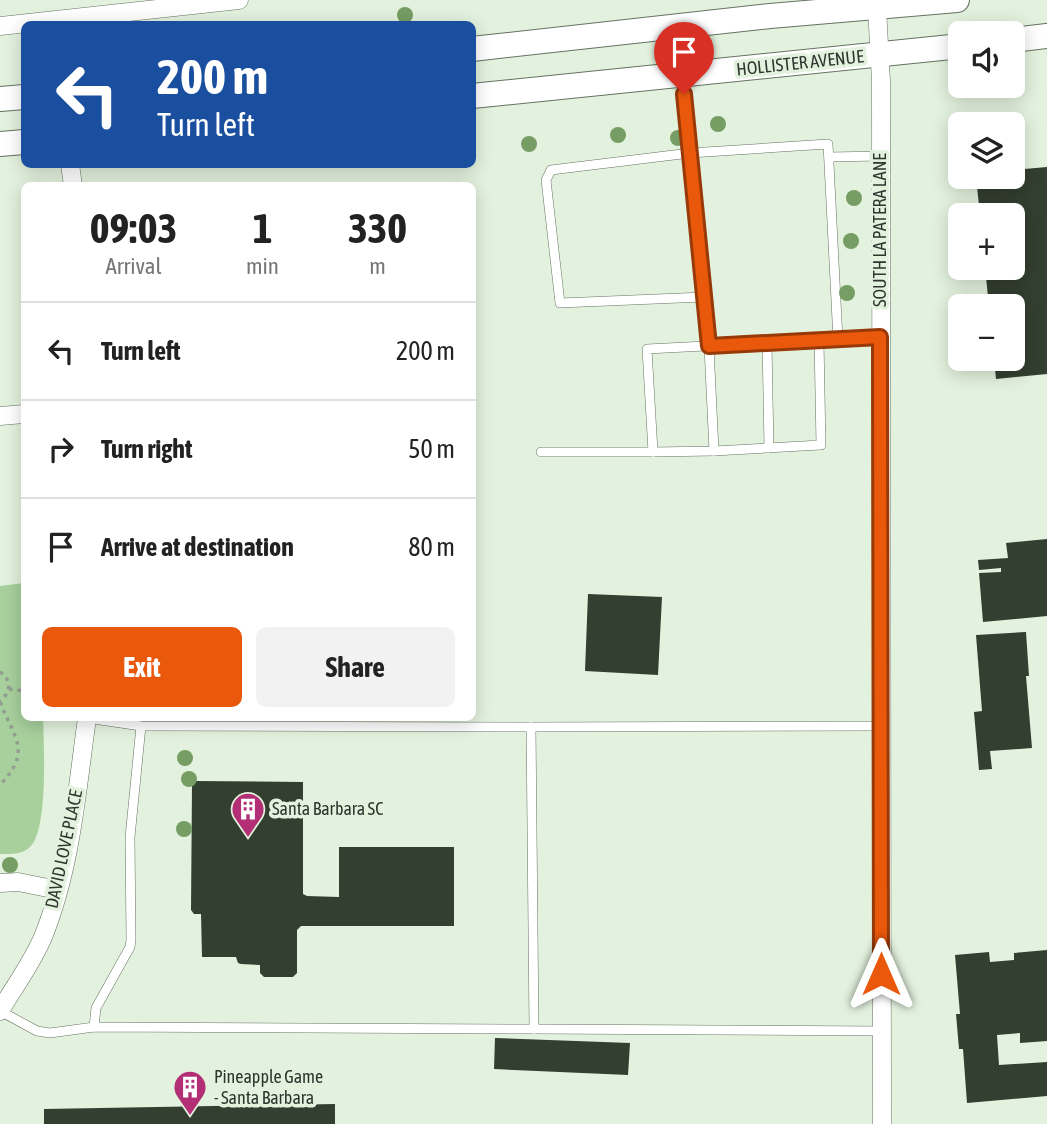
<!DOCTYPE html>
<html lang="en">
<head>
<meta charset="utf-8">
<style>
  :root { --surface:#fff; --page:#f2f2f2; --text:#222; --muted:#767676; --line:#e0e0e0; --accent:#ea580c }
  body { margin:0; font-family:"Asap Condensed",sans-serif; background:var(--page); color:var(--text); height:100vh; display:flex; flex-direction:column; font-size:26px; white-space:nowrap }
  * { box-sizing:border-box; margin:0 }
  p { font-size:23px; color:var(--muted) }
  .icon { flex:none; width:38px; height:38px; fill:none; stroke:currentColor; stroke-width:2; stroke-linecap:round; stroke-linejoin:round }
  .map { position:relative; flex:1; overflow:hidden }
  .sheet { position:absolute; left:21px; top:182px; width:455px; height:539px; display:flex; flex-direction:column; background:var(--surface); border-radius:10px; box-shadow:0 4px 18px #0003 }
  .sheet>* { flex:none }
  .banner { position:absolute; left:21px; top:21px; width:455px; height:147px; border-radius:10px; box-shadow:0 4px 18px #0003; background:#1a4fa0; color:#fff; overflow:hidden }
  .controls { position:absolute; left:948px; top:21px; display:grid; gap:14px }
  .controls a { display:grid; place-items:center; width:77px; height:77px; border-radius:10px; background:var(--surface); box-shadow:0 4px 18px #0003; font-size:35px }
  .pin { position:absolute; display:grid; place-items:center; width:60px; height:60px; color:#fff; margin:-72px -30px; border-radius:50% 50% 50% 0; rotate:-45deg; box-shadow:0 0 7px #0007 }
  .pin .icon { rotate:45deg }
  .me { position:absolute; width:77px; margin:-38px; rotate:0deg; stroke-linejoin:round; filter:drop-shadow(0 0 5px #0008) }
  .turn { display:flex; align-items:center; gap:24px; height:147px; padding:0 21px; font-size:32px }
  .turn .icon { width:91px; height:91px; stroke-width:2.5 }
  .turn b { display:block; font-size:49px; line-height:60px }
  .eta { display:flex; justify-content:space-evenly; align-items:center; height:119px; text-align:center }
  .eta b { font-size:42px; font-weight:700; line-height:49px }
  .primary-button { display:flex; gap:14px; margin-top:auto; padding:14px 21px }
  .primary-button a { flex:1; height:80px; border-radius:10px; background:var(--accent); color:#fff; font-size:28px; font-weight:700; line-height:80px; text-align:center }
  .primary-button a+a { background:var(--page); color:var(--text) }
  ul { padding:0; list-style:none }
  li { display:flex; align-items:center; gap:21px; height:98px; padding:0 21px; border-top:2px solid var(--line) }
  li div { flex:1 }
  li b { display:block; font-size:26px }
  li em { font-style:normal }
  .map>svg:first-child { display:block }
</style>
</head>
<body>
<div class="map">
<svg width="1047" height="1124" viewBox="0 0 1047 1124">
  <rect width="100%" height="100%" fill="#e3f2de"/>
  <path fill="#a8d09d" d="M 24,583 L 24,718 L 43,718 C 44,745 48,827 31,846 C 23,855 11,854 0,854 L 0,586 Z"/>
  <g fill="#333f30">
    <path d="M 1047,167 L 1047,374 L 996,379 L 994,359 L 1013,359 L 1013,306 L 989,306 L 985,268 L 1013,268 L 1013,215 L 980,215 L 976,177 L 1013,177 L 1013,170 Z"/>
    <path d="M 1047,539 L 1047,616 L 983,622 L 979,573 L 1001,572 L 1001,568 L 979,570 L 978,560 L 1008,558 L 1006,543 Z"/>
    <path d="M 588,594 L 662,597 L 658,675 L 585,671 Z"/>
    <path d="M 1026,632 L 1029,676 L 1026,676 L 1032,748 L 990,751 L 992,769 L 979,770 L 974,712 L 982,711 L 976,635 Z"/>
    <path d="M 195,781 L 303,782 L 303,894 L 307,896 L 339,897 L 339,847 L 454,847 L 454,926 L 301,926 L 297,930 L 297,973 L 293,977 L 264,977 L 260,973 L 260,965 L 241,964 L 238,963 L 236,957 L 202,957 L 201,914 L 194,914 L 191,910 L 192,785 Z"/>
    <path d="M 1047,950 L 1047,1041 L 1020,1043 L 1020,1033 L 997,1035 L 999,1065 L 1047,1062 L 1047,1096 L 967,1103 L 963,1049 L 959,1049 L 956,1014 L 960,1014 L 955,955 L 989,952 L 990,962 L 1014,960 L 1014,953 Z"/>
    <path d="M 495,1038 L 630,1043 L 628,1075 L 494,1069 Z"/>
    <path d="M 335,1104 L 335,1124 L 44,1124 L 44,1109 Z"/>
  </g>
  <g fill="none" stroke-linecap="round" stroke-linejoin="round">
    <defs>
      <g id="lane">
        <path d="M 682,77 L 690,153 L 828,144 L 838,340"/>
        <path d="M 829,157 L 881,156"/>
        <path d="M 704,297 L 560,303 L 546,180 L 551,170 L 690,153 L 709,347 L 714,451"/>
        <path d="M 767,343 L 769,448"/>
        <path d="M 541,452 L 653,452 L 647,349 L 880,337"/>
        <path d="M 653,452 L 714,451 L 821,445 L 819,341"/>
        <path d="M 531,727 L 882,726"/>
        <path d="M 0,1011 L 37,1031 L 50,1033 L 94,1027 L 534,1029 L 531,727 L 141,726 L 87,718"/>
        <path d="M 94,1027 L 96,1008 L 130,947 L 131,940 L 130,837 L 141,726"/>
        <path d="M 534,1029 L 881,1031"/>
      </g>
      <g id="street">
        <path d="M 877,8 L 881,81 L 882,1124"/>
        <path d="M 0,26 L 239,0"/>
        <path d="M 70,164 L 73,186"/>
        <path d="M 0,416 L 24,414"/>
        <path d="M 0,883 L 18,882 L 58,890"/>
        <path d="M 0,1011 C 14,987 32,963 43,937 C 71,868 77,790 87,718"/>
      </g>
      <g id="secondary">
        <path d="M 1013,40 L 1047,36"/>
        <path d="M 472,49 L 770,16 L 957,0"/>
        <path d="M 472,96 L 961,46"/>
        <path d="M 0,99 L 24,97"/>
        <path d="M 0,144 L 24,142"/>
      </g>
    </defs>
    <use href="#lane" stroke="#657261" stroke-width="10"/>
    <use href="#street" stroke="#657261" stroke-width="19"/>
    <use href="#secondary" stroke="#657261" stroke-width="26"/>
    <g stroke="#939e90" stroke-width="3.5" stroke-dasharray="3.5 5" stroke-linecap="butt">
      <path d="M 0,672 C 12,679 11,693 0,701"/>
      <path d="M 9,689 L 24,691"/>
      <path d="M 0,702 C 15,740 32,751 0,785"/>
    </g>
    <use href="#lane" stroke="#fff" stroke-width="9"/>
    <use href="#street" stroke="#fff" stroke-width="18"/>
    <use href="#secondary" stroke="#fff" stroke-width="24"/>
  </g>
  <g fill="#769d64">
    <circle cx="405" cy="15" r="8"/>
    <circle cx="718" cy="124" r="8"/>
    <circle cx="618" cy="135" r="8"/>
    <circle cx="678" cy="138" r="8"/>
    <circle cx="529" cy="144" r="8"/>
    <circle cx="854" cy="198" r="8"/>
    <circle cx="851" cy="241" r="8"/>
    <circle cx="847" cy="293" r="8"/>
    <circle cx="185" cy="758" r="8"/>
    <circle cx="189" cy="779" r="8"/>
    <circle cx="184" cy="829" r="8"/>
    <circle cx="10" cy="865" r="8"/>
  </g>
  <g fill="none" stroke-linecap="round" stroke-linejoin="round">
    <defs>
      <path id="route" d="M 684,94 L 709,346 L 880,337 L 881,974"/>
    </defs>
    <use href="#route" stroke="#983908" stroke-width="18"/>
    <use href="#route" stroke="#ea580c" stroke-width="12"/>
  </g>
  <defs>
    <symbol id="building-pin" viewBox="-11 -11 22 30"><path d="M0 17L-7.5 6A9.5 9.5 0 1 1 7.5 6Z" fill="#b32f75" stroke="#e3f2de"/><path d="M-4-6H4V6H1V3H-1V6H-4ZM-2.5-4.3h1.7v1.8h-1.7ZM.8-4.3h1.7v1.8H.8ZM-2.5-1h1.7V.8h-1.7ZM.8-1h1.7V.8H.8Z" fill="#fff"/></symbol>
  </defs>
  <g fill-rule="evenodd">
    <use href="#building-pin" x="229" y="790" width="38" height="52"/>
    <use href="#building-pin" x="171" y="1068" width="38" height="52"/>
  </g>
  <g text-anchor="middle" stroke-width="7" stroke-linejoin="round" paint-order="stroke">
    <g font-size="18" fill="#2f352e" stroke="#e3f2de">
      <text transform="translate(800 63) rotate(-6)" y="6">HOLLISTER AVENUE</text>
      <text transform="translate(880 230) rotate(-90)" y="6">SOUTH LA PATERA LANE</text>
      <text transform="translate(64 849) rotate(-78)" y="6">DAVID LOVE PLACE</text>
    </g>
    <g font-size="18" fill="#2f352e" stroke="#e3f2de" text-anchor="start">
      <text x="272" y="815">Santa Barbara SC</text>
      <text x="214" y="1083">Pineapple Game<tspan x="214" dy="21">- Santa Barbara</tspan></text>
    </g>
  </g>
</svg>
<div class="controls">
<a><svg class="icon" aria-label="sound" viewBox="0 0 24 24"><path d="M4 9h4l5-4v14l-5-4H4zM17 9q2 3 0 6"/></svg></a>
<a><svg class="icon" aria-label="layers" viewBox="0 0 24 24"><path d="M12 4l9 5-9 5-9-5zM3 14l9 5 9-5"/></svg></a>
<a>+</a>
<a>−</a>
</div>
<div class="pin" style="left:684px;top:94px;background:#d93025"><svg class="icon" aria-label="arrive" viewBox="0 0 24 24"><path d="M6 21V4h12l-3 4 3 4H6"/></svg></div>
<svg class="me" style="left:881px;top:974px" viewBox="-20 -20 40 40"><path d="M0-17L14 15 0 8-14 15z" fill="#ea580c" stroke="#fff" stroke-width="4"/></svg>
<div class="banner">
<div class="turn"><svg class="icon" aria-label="left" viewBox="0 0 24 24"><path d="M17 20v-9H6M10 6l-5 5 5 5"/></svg><div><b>200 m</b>Turn left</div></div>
</div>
<section class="sheet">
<div class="eta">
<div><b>09:03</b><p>Arrival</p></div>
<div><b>1</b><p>min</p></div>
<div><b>330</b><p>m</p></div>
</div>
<ul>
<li><svg class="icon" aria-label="left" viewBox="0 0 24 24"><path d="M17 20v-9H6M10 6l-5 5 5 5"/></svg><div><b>Turn left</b></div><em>200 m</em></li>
<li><svg class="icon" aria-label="right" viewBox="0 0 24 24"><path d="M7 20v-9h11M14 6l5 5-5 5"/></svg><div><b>Turn right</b></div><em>50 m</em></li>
<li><svg class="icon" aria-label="arrive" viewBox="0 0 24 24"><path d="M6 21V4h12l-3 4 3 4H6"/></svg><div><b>Arrive at destination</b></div><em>80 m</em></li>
</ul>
<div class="primary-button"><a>Exit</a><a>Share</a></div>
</section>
</div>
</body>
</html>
